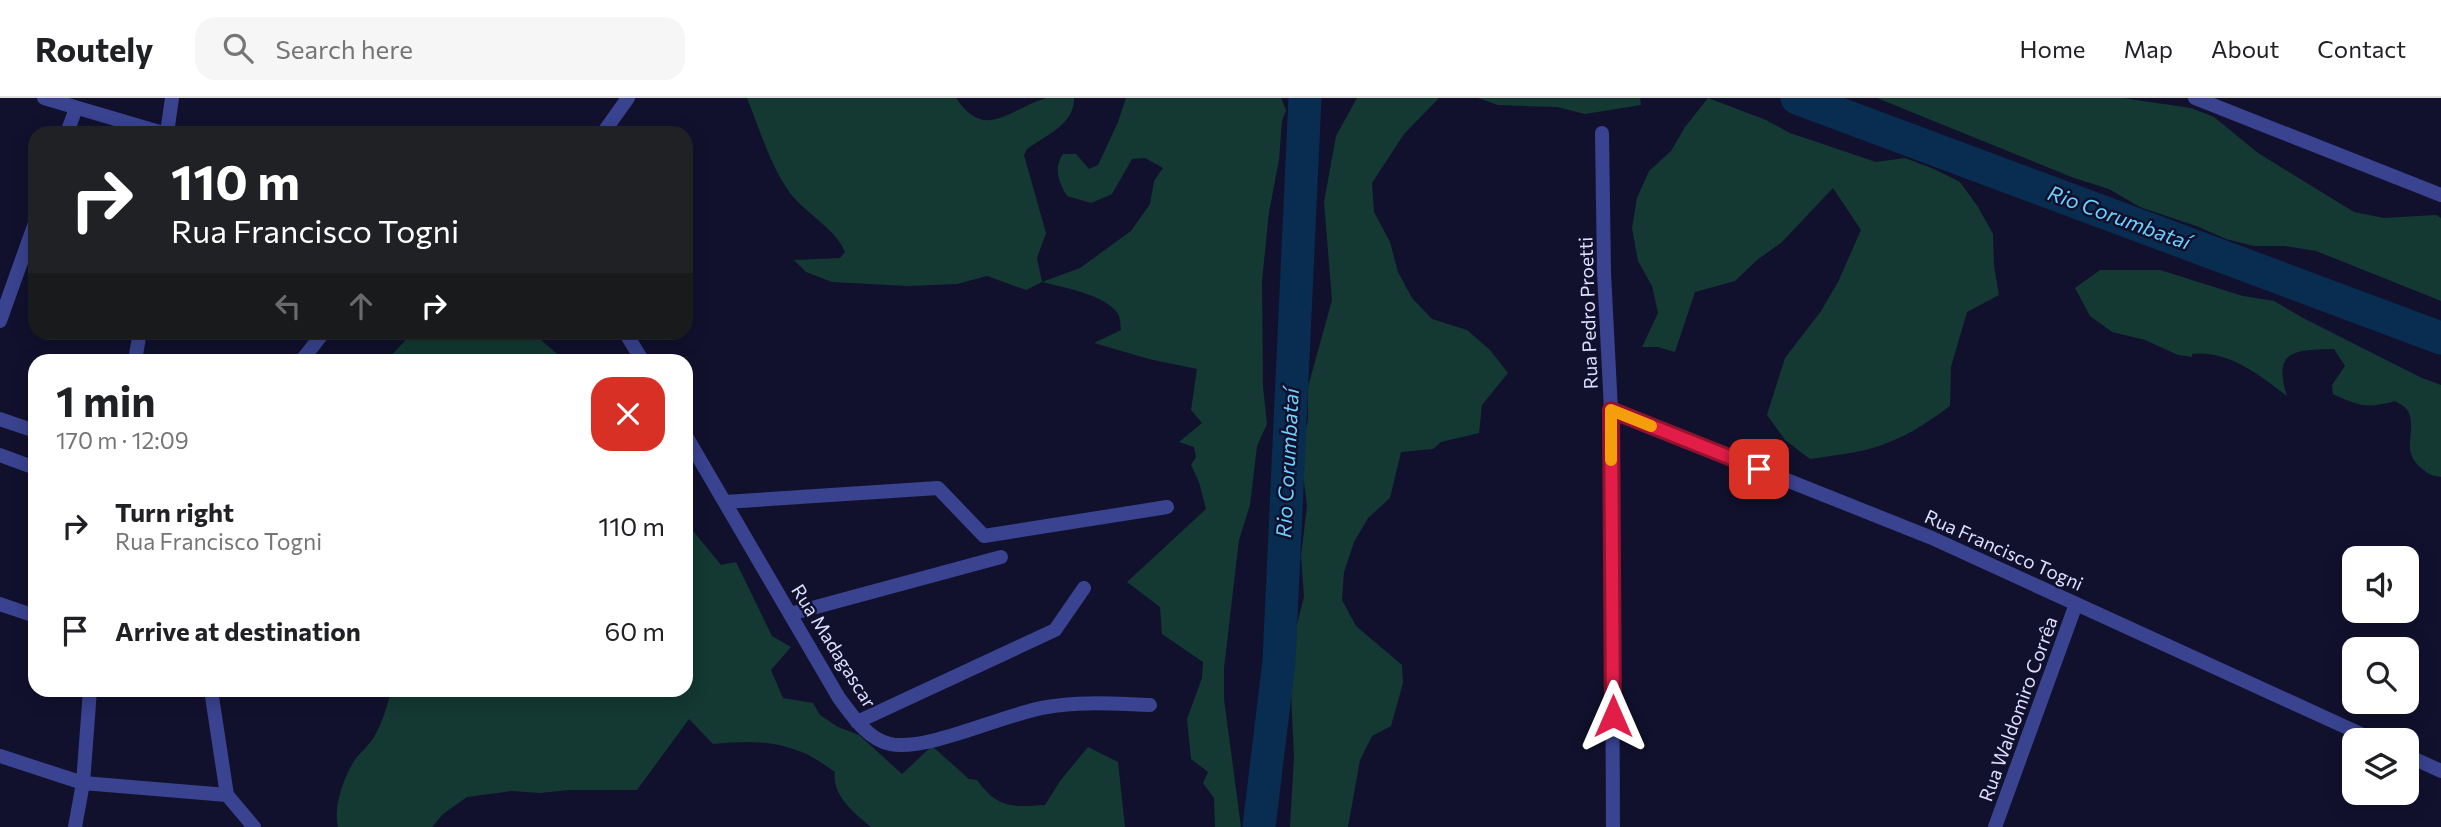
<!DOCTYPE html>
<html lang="en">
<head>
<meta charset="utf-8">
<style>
  :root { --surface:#fff; --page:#f6f6f6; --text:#202124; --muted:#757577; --line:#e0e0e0 }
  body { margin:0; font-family:Commissioner,sans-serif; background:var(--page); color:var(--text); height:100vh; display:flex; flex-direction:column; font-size:26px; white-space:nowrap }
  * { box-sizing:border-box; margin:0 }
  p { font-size:23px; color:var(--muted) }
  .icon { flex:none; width:38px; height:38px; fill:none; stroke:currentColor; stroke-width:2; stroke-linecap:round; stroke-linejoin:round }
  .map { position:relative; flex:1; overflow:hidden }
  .panel { position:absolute; left:28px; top:256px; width:665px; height:343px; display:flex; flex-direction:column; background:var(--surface); border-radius:21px; box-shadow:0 4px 18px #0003 }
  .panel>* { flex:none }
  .hud { position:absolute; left:28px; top:28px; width:665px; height:214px; border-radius:21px; box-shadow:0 4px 18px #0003; background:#202124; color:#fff; overflow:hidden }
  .fabs { position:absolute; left:2342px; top:448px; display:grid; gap:14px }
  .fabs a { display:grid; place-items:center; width:77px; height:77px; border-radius:14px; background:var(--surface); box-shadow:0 4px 18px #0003; font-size:35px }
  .pin { position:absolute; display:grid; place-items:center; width:60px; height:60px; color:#fff; margin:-30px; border-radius:14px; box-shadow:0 4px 10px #0006 }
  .me { position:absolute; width:77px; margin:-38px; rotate:0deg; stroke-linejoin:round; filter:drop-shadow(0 0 5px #0008) }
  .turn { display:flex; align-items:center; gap:24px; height:147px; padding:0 28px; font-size:32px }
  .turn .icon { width:91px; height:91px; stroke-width:2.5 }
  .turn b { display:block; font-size:49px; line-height:60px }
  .lanes { display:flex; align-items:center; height:66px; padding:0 28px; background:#0003; justify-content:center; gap:35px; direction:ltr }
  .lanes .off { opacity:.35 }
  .round { display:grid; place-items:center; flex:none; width:74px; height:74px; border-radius:21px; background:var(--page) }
  .overview { display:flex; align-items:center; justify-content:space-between; height:119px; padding:0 28px }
  h1 { font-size:42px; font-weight:700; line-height:52px }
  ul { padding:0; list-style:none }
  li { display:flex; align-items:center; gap:21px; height:105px; padding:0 28px }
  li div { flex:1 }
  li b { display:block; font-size:26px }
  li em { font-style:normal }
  header { display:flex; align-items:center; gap:42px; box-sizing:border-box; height:98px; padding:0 35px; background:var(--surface); border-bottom:2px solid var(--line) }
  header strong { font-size:33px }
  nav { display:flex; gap:38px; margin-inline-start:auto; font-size:24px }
  .search { width:490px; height:63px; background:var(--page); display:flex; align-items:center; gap:18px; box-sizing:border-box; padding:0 24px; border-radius:21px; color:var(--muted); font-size:26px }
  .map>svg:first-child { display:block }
</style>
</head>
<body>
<header>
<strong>Routely</strong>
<div class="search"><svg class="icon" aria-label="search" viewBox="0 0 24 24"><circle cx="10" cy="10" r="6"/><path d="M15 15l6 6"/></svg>Search here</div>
<nav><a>Home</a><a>Map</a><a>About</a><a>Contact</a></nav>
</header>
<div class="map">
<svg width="2441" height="729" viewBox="0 0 2441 729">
  <rect width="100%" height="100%" fill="#11112e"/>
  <g fill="#133932">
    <path d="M 747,0 L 956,0 C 986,45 1011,9 1047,0 C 1055,0 1066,0 1074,0 C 1075,26 1045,38 1027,51 L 1024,57 L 1046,135 L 1037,160 L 1042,184 L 1080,170 L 1131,133 L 1150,106 L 1154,83 L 1163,70 L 1145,60 L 1132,61 L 1112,96 L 1091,105 L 1067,98 C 1059,85 1053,70 1063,56 L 1076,56 L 1089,71 L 1098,67 L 1118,24 L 1126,0 L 1281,0 L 1286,12 L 1282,23 L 1279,62 L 1269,114 L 1262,183 L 1263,289 L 1267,326 L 1257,348 L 1250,407 L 1239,442 L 1224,570 L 1224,601 L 1241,729 L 1215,729 L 1214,700 L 1203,685 L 1208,674 L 1191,661 L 1187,621 L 1202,580 L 1203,564 L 1162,536 L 1160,509 L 1127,484 L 1206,411 L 1199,384 L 1191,367 L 1196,359 L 1194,349 L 1179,344 L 1202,325 L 1191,312 L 1197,271 L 1149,261 L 1094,245 L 1121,232 C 1120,227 1121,221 1118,216 C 1107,197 1062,189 1042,184 L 1026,192 L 987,178 L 957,186 L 908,188 L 832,184 L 806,174 L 794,162 L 840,160 L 845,154 C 836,131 806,116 790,95 C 770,67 760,32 747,0 Z"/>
    <path d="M 1357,0 L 1439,0 L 1404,36 L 1372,85 L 1374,114 L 1390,144 L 1398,174 L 1412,200 L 1432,221 L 1467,232 L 1490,252 L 1508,275 L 1482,307 L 1479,335 L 1441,344 L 1433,351 L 1401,354 L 1390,400 L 1368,420 L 1354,444 L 1344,474 L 1342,502 L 1356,528 L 1402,567 L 1403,585 L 1391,628 L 1372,638 L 1360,662 L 1348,729 L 1290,729 L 1294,659 L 1291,594 L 1297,526 L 1304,499 L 1301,458 L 1307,408 L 1301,359 L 1308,321 L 1308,289 L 1332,202 L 1324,104 L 1336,38 Z"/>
    <path d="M 1478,0 L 1640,0 L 1641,7 L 1585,16 L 1557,9 L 1498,7 Z"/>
    <path d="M 1708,0 L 1766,22 L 1790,35 L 1876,64 L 1905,60 L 1934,71 L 1960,84 L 1978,109 L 1993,136 L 1994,168 L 1999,197 L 1967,214 L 1951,269 L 1950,308 C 1925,327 1899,343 1869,351 C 1850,356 1829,358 1810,361 L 1785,342 L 1767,317 L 1785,260 L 1821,213 L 1838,184 L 1861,132 L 1833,90 L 1782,144 L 1757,162 L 1735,183 L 1695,194 L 1675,254 L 1658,249 L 1642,249 L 1658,215 L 1652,188 L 1638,163 L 1632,130 L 1637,100 L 1649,73 L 1671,53 L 1685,29 Z"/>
    <path d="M 1877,0 L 2122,0 L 2191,10 L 2214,19 L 2258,55 L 2354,114 L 2384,120 L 2436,117 L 2441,120 L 2441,203 L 2316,153 L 2285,148 L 2254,148 L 2226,141 L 2199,129 L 2140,109 L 2109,91 L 2074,80 Z"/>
    <path d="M 2100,172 L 2160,172 L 2243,198 L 2274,203 L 2303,220 L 2422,280 L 2441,287 L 2441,379 C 2432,378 2428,376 2421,370 C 2401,352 2415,339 2410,318 C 2408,310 2402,307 2395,303 C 2367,311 2359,308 2333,296 L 2332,287 L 2345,268 L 2334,251 C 2296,252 2272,251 2287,298 C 2259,277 2229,252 2192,256 L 2192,259 L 2178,257 L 2145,242 L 2112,234 L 2090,218 L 2075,190 Z"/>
    <path d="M 413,234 L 533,235 L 564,262 L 387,262 Z"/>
    <path d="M 694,434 L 721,467 L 736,464 L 772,538 L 791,549 L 771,572 L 783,600 L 813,605 L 820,617 L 838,629 L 859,637 L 902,676 L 932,648 L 969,681 L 977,682 C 998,711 1013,709 1045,707 L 1060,683 L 1088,649 L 1118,664 L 1125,729 L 871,729 C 855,716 831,697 835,674 C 823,666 810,656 796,652 C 769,642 741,643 713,646 L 689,621 L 637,692 L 569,692 L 540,695 L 512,693 L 467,699 L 443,716 L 432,729 L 338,729 C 333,708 344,678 356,660 C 362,653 369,647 374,639 C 383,624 387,608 391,592 L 686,592 L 686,436 Z"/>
  </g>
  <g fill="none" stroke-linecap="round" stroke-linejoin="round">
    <g stroke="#082d50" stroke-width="33">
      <path d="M 1797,0 L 2441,240"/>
      <path d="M 1259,729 L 1279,563 L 1305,0"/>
    </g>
    <g stroke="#394390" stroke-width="14">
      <path d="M 44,0 L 163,35"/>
      <path d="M 2195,0 L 2441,97"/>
      <path d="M 67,35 L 76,10"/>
      <path d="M 167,35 L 172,0"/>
      <path d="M 603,35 L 628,0"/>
      <path d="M 1602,35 L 1604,175 L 1611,312 L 1613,729"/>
      <path d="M 0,223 L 35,125"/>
      <path d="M 625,234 L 642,262"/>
      <path d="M 135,262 L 140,234"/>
      <path d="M 302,262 L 324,234"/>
      <path d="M 1611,312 L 1932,440 L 2374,642"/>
      <path d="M 0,321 L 35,333"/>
      <path d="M 686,338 L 839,600 C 852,617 867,641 890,646 C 928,654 1006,615 1047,609 C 1081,603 1116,606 1150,607"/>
      <path d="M 0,357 L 35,370"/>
      <path d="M 725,404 L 938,390 L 984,438 L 1167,409"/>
      <path d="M 0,506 L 35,518"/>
      <path d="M 790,516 L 1001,459"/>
      <path d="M 211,592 L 227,697 L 254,729"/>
      <path d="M 857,624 L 1055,532 L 1084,490"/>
      <path d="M 2406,657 L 2441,673"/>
      <path d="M 0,658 L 83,685 L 227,697"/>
      <path d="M 75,729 L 83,685 L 90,592"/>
      <path d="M 1995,729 L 2076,506"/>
    </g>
  </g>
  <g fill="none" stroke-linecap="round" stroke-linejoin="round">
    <defs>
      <path id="route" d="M 1613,618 L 1611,312 L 1759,371"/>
    </defs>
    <use href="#route" stroke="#92132f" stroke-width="18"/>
    <use href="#route" stroke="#e11d48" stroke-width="12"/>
    <path stroke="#f59e0b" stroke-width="12" d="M 1611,362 L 1611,312 L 1651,328"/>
  </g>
  <g text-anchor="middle" stroke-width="5" stroke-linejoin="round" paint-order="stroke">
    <g font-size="19" fill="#dedfff" stroke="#11112e">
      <text transform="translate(1588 215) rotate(-92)" y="7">Rua Pedro Proetti</text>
      <text transform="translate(2004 452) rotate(24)" y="7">Rua Francisco Togni</text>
      <text transform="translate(834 548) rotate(58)" y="7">Rua Madagascar</text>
      <text transform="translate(2018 611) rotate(-70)" y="7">Rua Waldomiro Corrêa</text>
    </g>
    <g font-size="21" font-style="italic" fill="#6cd1ff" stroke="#11112e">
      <text transform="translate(2119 120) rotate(20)" y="7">Rio Corumbataí</text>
      <text transform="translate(1288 365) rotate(-87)" y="7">Rio Corumbataí</text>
    </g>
  </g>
</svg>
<div class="fabs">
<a><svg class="icon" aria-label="sound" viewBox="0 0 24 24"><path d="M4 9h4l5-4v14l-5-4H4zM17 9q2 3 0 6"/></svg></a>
<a><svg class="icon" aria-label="search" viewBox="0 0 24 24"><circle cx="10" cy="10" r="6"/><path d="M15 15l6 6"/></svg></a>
<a><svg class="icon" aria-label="layers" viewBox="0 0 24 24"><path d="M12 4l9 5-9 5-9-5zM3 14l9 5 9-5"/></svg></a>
</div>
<div class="pin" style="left:1759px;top:371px;background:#d93025"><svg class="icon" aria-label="arrive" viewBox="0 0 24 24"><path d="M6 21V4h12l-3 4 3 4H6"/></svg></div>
<svg class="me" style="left:1613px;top:618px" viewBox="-20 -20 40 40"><path d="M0-17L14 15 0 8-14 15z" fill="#e11d48" stroke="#fff" stroke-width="4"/></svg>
<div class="hud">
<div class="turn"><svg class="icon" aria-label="right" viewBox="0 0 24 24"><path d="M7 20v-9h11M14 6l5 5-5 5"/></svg><div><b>110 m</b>Rua Francisco Togni</div></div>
<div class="lanes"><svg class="icon off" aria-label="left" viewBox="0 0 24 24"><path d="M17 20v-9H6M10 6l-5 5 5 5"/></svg><svg class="icon off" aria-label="ahead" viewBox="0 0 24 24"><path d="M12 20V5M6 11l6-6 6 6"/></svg><svg class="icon" aria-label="right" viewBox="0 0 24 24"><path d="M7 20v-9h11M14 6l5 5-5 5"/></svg></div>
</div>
<section class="panel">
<div class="overview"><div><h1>1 min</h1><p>170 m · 12:09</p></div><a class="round" style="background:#d93025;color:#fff"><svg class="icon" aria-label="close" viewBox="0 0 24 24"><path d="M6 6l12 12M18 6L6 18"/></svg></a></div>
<ul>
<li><svg class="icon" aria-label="right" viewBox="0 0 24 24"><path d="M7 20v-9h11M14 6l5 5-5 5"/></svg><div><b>Turn right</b><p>Rua Francisco Togni</p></div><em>110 m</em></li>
<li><svg class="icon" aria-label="arrive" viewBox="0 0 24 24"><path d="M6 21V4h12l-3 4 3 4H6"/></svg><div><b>Arrive at destination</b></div><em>60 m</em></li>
</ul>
</section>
</div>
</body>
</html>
